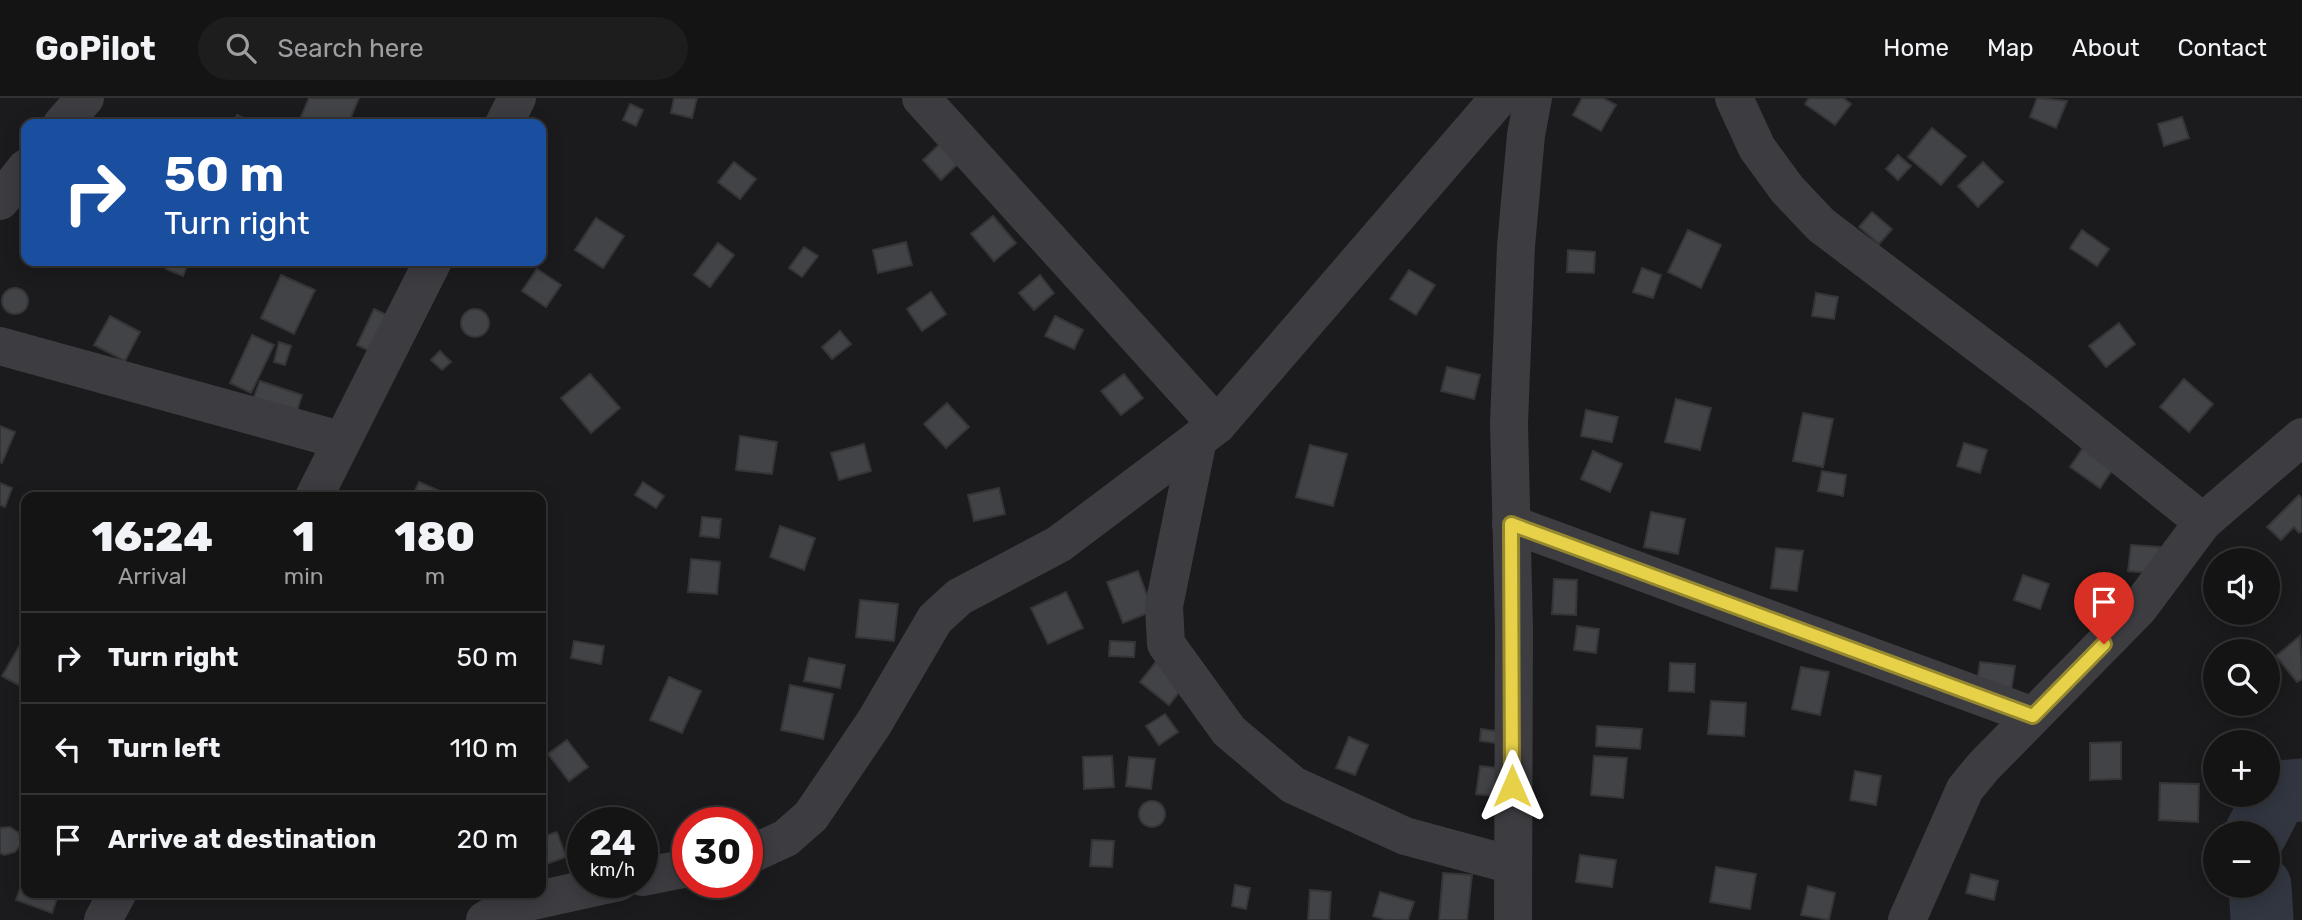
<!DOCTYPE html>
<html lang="en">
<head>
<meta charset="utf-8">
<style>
  :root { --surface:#141415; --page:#1d1d1e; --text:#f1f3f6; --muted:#9d9ea0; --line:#333334 }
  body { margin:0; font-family:Rubik,sans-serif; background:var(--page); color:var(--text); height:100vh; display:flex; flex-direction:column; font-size:26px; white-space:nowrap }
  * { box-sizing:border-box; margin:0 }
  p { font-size:23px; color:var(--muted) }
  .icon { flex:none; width:38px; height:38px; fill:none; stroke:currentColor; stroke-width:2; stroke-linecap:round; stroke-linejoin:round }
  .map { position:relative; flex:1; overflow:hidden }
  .details { position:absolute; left:21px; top:394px; width:525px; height:406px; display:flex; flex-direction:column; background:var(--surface); border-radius:14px; box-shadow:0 4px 18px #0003,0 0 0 2px var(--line) }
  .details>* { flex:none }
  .banner { position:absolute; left:21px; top:21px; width:525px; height:147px; border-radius:14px; box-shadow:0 4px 18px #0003,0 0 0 2px var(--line); background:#1a4fa0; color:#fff; overflow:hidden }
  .tools { position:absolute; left:2203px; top:450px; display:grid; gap:14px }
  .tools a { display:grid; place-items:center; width:77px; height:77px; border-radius:50%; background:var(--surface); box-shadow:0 4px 18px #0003,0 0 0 2px var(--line); font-size:35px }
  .speed { position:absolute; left:567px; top:709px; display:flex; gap:14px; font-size:35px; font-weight:700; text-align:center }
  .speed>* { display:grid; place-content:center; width:91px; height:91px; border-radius:50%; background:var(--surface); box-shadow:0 4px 18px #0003,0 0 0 2px var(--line); line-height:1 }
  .speed small { font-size:18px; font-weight:400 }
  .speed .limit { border:10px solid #d22; background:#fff; color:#111 }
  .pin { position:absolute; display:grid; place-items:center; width:60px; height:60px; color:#fff; margin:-72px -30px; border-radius:50% 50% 50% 0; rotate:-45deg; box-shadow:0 0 7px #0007 }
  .pin .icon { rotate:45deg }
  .me { position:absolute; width:77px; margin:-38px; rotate:0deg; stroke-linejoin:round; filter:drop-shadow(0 0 5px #0008) }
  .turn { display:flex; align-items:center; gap:24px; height:147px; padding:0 28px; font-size:32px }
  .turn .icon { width:91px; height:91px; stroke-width:2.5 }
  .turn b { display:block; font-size:49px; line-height:60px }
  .eta { display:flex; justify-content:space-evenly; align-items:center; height:119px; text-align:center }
  .eta b { font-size:42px; font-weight:800; line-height:49px }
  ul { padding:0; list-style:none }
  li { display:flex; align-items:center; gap:21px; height:91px; padding:0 28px; border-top:2px solid var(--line) }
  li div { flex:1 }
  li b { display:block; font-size:26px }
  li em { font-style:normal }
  header { display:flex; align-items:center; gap:42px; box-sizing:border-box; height:98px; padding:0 35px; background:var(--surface); border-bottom:2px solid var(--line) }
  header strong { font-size:33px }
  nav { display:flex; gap:38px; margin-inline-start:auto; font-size:24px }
  .search { width:490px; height:63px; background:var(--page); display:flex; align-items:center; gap:18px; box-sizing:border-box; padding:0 24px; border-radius:38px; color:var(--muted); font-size:26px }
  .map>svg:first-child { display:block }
</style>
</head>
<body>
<header>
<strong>GoPilot</strong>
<div class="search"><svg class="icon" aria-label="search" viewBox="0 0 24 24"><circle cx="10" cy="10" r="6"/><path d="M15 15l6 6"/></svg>Search here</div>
<nav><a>Home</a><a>Map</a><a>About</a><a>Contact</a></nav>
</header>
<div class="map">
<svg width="2302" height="822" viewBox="0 0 2302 822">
  <rect width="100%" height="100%" fill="#1b1a1c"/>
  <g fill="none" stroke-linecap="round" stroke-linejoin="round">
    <g stroke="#313640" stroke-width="63">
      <path d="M 2256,735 L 2277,694 L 2302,692"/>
      <path d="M 2260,788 L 2262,822"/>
    </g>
  </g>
  <g fill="#424346" stroke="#353538" stroke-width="2">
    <path d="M 309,0 L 359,0 L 348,26 L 298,26 Z"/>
    <path d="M 674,0 L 697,0 L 692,20 L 671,15 Z"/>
    <path d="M 1582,0 L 1603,0 L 1616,7 L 1601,33 L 1573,17 Z"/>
    <path d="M 1809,0 L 1843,0 L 1851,6 L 1835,27 L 1805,6 Z"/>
    <path d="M 2037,0 L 2067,3 L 2056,30 L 2030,19 Z"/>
    <path d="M 630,6 L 643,12 L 636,28 L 623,22 Z"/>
    <path d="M 237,17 L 257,26 L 233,26 Z"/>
    <path d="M 2182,19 L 2189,40 L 2164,48 L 2158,26 Z"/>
    <path d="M 1932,30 L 1966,58 L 1941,87 L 1908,59 Z"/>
    <path d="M 943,43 L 961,63 L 941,82 L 923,62 Z"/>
    <path d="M 1898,57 L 1911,68 L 1898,82 L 1886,71 Z"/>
    <path d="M 734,64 L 756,81 L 740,101 L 718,84 Z"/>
    <path d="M 1983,64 L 2003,84 L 1978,109 L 1958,88 Z"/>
    <path d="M 1872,114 L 1892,131 L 1879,146 L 1859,129 Z"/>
    <path d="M 993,118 L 1016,145 L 994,163 L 971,136 Z"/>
    <path d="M 596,120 L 624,138 L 603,170 L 575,152 Z"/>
    <path d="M 1688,132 L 1721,147 L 1701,190 L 1668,174 Z"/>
    <path d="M 2082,132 L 2109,151 L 2097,168 L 2070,150 Z"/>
    <path d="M 906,144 L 912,167 L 878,175 L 873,152 Z"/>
    <path d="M 718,145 L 734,157 L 710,189 L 694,177 Z"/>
    <path d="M 804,149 L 818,158 L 802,179 L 789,170 Z"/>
    <path d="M 1568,152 L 1595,154 L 1594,175 L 1567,174 Z"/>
    <path d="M 170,163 L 189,163 L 183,178 L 166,171 Z"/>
    <path d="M 1642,170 L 1661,177 L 1653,200 L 1633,194 Z"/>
    <path d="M 537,171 L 561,187 L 546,209 L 522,193 Z"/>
    <path d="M 1409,172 L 1435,187 L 1416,217 L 1390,201 Z"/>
    <path d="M 281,177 L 315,192 L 294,236 L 261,220 Z"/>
    <path d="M 1040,177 L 1054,195 L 1034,212 L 1019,195 Z"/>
    <circle cx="15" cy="203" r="13"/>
    <path d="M 931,194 L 946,216 L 922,233 L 907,211 Z"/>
    <path d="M 1816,195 L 1838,199 L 1834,221 L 1812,218 Z"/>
    <path d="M 374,211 L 391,219 L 374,255 L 357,247 Z"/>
    <circle cx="475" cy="225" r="14"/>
    <path d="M 110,218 L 140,234 L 125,263 L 94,247 Z"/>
    <path d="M 1055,218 L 1083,232 L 1074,251 L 1045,238 Z"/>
    <path d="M 2119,225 L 2135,246 L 2106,269 L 2089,248 Z"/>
    <path d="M 840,233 L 851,246 L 832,261 L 822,249 Z"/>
    <path d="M 252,237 L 274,247 L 251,295 L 230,285 Z"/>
    <path d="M 279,244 L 291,248 L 285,267 L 274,264 Z"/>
    <path d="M 440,253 L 451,264 L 442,272 L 431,262 Z"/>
    <path d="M 1447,269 L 1480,277 L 1474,301 L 1441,293 Z"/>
    <path d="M 590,276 L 620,310 L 591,335 L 561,300 Z"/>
    <path d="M 1124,276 L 1143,300 L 1121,317 L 1101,293 Z"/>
    <path d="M 2184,281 L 2213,306 L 2189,334 L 2160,309 Z"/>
    <path d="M 260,283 L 302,297 L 296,316 L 253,301 Z"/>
    <path d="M 1676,301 L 1711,310 L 1700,352 L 1665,344 Z"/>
    <path d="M 947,305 L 969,329 L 946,350 L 924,326 Z"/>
    <path d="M 1586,312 L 1618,319 L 1612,344 L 1581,338 Z"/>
    <path d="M 1803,315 L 1833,321 L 1823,369 L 1793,363 Z"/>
    <path d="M 0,328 L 15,334 L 2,365 L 0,364 Z"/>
    <path d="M 740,338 L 777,344 L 772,376 L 736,372 Z"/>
    <path d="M 2089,341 L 2119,362 L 2100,390 L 2070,369 Z"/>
    <path d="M 1964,345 L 1987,352 L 1980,375 L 1957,368 Z"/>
    <path d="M 864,346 L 871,373 L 839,382 L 831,355 Z"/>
    <path d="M 1310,347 L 1347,356 L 1333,408 L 1296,399 Z"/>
    <path d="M 1593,353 L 1622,366 L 1610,394 L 1581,381 Z"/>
    <path d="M 1822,373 L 1846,377 L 1843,398 L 1818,393 Z"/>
    <path d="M 419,384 L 453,399 L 412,399 Z"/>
    <path d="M 643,384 L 664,398 L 656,410 L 635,397 Z"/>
    <path d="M 0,385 L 12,390 L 5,409 L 0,407 Z"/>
    <path d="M 999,390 L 1005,416 L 974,423 L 968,397 Z"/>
    <path d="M 2299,397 L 2302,401 L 2302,433 L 2299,435 L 2294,429 L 2281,442 L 2267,429 Z"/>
    <path d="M 1651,414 L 1685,421 L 1678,456 L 1644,449 Z"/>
    <path d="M 702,419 L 721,421 L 719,440 L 700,438 Z"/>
    <path d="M 780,428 L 815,440 L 804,472 L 770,459 Z"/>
    <path d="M 2131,447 L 2160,449 L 2157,476 L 2128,473 Z"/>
    <path d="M 1776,450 L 1803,453 L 1797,493 L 1771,490 Z"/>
    <path d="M 691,461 L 720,464 L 717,496 L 688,494 Z"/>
    <path d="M 1138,473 L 1153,513 L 1123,525 L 1107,484 Z"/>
    <path d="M 2023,477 L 2049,486 L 2040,511 L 2014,502 Z"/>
    <path d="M 1554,481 L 1577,482 L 1576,517 L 1552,516 Z"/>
    <path d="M 1066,494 L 1083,530 L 1048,546 L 1031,510 Z"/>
    <path d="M 2105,497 L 2128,507 L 2119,529 L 2096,520 Z"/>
    <path d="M 860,502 L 898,506 L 894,543 L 856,539 Z"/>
    <path d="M 1577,528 L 1599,531 L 1596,555 L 1574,552 Z"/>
    <path d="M 2300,538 L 2302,581 L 2297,584 L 2276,558 Z"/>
    <path d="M 23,542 L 26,544 L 26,591 L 2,578 Z"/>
    <path d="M 574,543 L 604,548 L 601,566 L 571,560 Z"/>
    <path d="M 1110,543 L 1135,544 L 1134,559 L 1109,558 Z"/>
    <path d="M 809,560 L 845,567 L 840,590 L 804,583 Z"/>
    <path d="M 1159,560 L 1188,583 L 1169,607 L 1140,584 Z"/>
    <path d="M 1980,564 L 2015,568 L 2011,594 L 1976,590 Z"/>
    <path d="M 1670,565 L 1695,566 L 1694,594 L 1669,593 Z"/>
    <path d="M 1801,569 L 1829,574 L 1820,617 L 1792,611 Z"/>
    <path d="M 669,579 L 701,593 L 682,635 L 650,622 Z"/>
    <path d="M 790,587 L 833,596 L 823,641 L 781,632 Z"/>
    <path d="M 1711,603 L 1746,605 L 1744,638 L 1708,636 Z"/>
    <path d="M 1165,616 L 1178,634 L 1159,647 L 1146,628 Z"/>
    <path d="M 1597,628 L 1642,631 L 1640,651 L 1596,648 Z"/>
    <path d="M 1481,631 L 1504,634 L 1502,646 L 1480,643 Z"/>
    <path d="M 1349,639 L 1368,647 L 1355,677 L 1336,670 Z"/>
    <path d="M 567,642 L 588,669 L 569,683 L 548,656 Z"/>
    <path d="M 2121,644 L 2121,681 L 2090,682 L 2090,645 Z"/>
    <path d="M 1112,658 L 1114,689 L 1084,691 L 1083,659 Z"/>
    <path d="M 1594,658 L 1627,660 L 1623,700 L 1591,697 Z"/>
    <path d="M 1129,659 L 1155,661 L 1151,691 L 1126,688 Z"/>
    <path d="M 1480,668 L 1506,671 L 1502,699 L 1476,696 Z"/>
    <path d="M 1855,673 L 1881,678 L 1876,707 L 1850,702 Z"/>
    <path d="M 2160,685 L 2199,686 L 2198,724 L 2159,722 Z"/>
    <circle cx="1152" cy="716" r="13"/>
    <path d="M 10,729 L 19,735 L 21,746 L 15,754 L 4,757 L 0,755 L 0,730 Z"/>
    <path d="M 557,734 L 566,759 L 541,768 L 541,739 Z"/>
    <path d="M 1092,742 L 1114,743 L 1112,769 L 1090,768 Z"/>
    <path d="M 1580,757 L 1616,762 L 1612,789 L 1576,784 Z"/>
    <path d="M 1716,769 L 1756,776 L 1750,811 L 1710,804 Z"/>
    <path d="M 26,774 L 26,794 L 59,794 L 52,815 L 16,802 Z"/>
    <path d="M 1443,775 L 1472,777 L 1467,822 L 1439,822 Z"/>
    <path d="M 1971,776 L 1998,783 L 1994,802 L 1966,795 Z"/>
    <path d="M 1235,787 L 1250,790 L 1246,811 L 1232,808 Z"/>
    <path d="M 1808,788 L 1835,795 L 1829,822 L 1801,817 Z"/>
    <path d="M 1310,792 L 1331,794 L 1329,822 L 1308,822 Z"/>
    <path d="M 1380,794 L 1414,804 L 1408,822 L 1386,822 L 1373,818 Z"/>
  </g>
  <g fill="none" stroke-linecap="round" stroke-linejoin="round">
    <g stroke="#3c3c41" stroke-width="38">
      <path d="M 921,0 L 1217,327"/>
      <path d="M 1734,0 L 1757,50 L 1787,91 L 1821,127 L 2043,295 L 2203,424"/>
      <path d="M 62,26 L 85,0"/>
      <path d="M 504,26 L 517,0"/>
      <path d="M 0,103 L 26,70"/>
      <path d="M 0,248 L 340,342"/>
      <path d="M 1198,341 L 1164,508 L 1166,546 L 1229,633 L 1293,687 L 1405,738 L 1512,767"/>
      <path d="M 314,399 L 433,163"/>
      <path d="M 1511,426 L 2033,618"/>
      <path d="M 747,758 L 786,740 L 811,718 L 874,625 L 935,521 L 959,499 L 1059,446 L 1217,327 L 1499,0"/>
      <path d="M 642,779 L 688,770"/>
      <path d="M 103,822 L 118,794"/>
      <path d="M 485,822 L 510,808 L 619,784"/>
      <path d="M 1513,822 L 1514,530 L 1509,325 L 1516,148 L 1526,37 L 1533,0"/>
      <path d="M 1907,822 L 1965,691 L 1984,668 L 2139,510 L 2203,424 L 2302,339"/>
    </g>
  </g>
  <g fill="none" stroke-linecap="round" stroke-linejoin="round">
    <defs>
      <path id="route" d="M 1512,688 L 1511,426 L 2033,618 L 2104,546"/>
    </defs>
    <use href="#route" stroke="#96882f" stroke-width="18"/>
    <use href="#route" stroke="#e6d149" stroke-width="12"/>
  </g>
</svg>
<div class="tools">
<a><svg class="icon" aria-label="sound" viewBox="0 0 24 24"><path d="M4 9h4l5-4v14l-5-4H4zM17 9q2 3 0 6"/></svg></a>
<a><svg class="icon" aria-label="search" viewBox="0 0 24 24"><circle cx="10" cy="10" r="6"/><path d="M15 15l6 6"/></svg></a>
<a>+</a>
<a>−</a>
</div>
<div class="speed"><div>24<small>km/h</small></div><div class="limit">30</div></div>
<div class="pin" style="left:2104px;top:546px;background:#d93025"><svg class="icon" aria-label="arrive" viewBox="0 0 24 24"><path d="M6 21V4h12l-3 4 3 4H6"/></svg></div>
<svg class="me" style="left:1512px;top:688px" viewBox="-20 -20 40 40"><path d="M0-17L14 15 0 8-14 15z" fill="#e6d149" stroke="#fff" stroke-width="4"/></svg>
<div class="banner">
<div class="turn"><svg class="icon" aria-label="right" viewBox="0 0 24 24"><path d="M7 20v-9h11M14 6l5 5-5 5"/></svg><div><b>50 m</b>Turn right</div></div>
</div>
<section class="details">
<div class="eta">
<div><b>16:24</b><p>Arrival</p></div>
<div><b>1</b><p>min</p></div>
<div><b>180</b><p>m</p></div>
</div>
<ul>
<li><svg class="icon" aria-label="right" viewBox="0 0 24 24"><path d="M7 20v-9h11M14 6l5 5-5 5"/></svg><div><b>Turn right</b></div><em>50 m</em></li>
<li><svg class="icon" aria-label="left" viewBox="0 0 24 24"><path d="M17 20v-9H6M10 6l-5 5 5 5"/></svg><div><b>Turn left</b></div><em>110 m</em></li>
<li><svg class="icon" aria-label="arrive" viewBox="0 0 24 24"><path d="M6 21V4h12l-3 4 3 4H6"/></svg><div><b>Arrive at destination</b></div><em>20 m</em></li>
</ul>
</section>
</div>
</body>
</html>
